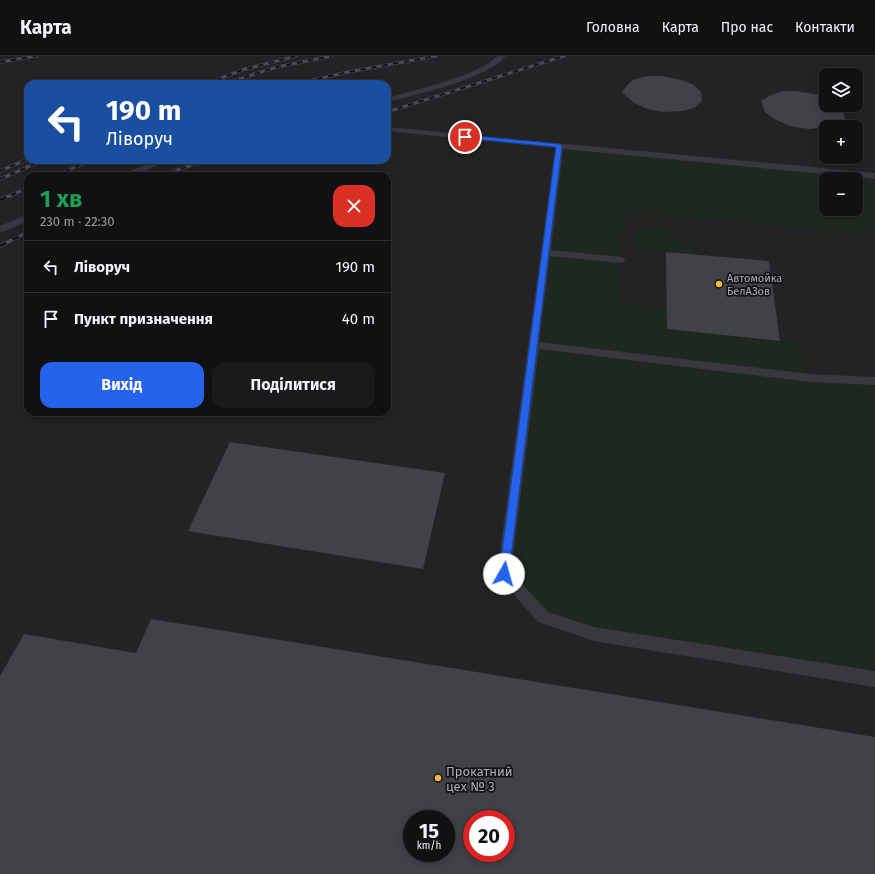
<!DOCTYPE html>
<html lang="uk">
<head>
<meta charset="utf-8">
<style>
  :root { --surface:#111113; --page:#1a1a1c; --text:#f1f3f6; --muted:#9c9da0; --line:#303133; --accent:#2563eb }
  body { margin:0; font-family:"Fira Sans",sans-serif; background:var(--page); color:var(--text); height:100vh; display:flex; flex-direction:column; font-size:15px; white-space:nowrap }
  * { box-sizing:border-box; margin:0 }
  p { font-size:13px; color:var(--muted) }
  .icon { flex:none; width:22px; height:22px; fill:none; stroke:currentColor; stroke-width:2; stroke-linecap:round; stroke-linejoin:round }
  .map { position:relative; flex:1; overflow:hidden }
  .drawer { position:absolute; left:24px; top:116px; width:367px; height:244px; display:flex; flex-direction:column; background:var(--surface); border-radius:12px; box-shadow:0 2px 10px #0003,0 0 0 1px var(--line) }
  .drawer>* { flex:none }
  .top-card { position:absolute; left:24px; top:24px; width:367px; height:84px; border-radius:12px; box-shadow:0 2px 10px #0003,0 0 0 1px var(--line); background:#1a4fa0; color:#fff; overflow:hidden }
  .buttons { position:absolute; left:819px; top:12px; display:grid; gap:8px }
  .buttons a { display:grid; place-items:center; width:44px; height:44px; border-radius:8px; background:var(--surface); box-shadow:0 2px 10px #0003,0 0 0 1px var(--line); font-size:20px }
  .speed { position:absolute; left:403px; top:754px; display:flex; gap:8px; font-size:20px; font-weight:700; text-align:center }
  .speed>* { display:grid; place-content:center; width:52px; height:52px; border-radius:50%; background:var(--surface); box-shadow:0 2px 10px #0003,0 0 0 1px var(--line); line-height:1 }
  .speed small { font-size:10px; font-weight:400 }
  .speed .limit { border:6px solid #d22; background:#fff; color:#111 }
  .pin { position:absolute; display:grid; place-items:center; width:34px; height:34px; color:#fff; margin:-17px; border:2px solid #fff; border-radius:50%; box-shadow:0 1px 4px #0007 }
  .me { position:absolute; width:44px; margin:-22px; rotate:7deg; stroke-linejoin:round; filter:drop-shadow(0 0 3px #0008) }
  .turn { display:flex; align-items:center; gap:14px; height:84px; padding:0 16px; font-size:18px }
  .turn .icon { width:52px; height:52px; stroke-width:2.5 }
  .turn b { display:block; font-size:28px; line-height:34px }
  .round { display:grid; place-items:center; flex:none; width:42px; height:42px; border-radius:12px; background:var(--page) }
  .headline { display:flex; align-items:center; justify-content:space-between; height:68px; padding:0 16px }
  h1 { font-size:24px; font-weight:700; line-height:30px; color:#1e9e55 }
  .cta { display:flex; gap:8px; margin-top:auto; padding:8px 16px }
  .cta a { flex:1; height:46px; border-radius:12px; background:var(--accent); color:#fff; font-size:16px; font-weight:700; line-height:46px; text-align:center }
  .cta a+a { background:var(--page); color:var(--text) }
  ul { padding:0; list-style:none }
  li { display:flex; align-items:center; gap:12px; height:52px; padding:0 16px; border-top:1px solid var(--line) }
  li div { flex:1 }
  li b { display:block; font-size:15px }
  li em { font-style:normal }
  header { display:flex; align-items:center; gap:24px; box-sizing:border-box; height:56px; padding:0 20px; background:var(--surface); border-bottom:1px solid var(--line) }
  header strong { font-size:19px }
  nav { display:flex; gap:22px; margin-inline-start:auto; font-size:14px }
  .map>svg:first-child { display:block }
</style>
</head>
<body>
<header>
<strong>Карта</strong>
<nav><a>Головна</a><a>Карта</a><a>Про нас</a><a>Контакти</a></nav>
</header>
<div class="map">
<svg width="875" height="818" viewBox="0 0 875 818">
  <rect width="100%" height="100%" fill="#171719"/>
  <path fill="#232326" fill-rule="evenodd" d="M 0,0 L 875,0 L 875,818 L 0,818 ZM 826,19 L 856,19 L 856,49 L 826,49 ZM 28,28 L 387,28 L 387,104 L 28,104 ZM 826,71 L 856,71 L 856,101 L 826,101 ZM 28,120 L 387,120 L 387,356 L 28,356 ZM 826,123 L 856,123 L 856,153 L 826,153 ZM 412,763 L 446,763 L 446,797 L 412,797 ZM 472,763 L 506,763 L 506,797 L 472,797 Z"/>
  <g fill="#1e2720" fill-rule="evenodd">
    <path d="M 559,90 L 875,120 L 875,179 L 625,156 L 621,204 L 622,247 L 667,251 L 668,273 L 780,285 L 779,281 L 796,286 L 801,290 L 810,322 L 875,325 L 875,623 L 594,578 L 543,561 L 504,518 ZM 826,123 L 856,123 L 856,153 L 826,153 Z"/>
    <path d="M 641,170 L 662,171 L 669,176 L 669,184 L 693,186 L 694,198 L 643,193 L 635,189 L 637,172 Z"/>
  </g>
  <g fill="#414246" fill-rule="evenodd">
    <path d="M 648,20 L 661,20 L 682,24 L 694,29 L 701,36 L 702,45 L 694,52 L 682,55 L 664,56 L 647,53 L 633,46 L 622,36 L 629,27 L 635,23 Z"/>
    <path d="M 783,35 L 796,35 L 819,39 L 826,42 L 826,49 L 838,49 L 842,52 L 845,62 L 839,69 L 832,71 L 809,73 L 790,70 L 774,63 L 765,56 L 761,45 L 771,39 Z"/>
    <path d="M 666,196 L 769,205 L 780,285 L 667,273 Z"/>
    <path d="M 230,386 L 445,417 L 423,513 L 188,475 Z"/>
    <path d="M 151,563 L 875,681 L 875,818 L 0,818 L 0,620 L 24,578 L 136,597 ZM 412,763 L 446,763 L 446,797 L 412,797 ZM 472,763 L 506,763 L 506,797 L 472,797 Z"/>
  </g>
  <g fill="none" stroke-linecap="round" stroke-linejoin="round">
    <g fill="#38383e" fill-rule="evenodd">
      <path d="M 498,0 L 506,0 C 487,23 416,39 387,46 L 387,42 C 417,33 475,21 498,0 Z"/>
      <path d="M 387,71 L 875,117 L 875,123 L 563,93 L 551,194 L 621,201 L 626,204 L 621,207 L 550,200 L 539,286 L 810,318 L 875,321 L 875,329 L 810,326 L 539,293 L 511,516 L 548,556 L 594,571 L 875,615 L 875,631 L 594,585 L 538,566 L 499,522 L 497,518 L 555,92 L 387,75 Z"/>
      <path d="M 158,104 L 170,104 L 133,120 L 121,120 L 122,118 Z"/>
      <path d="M 28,158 L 28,165 L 0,177 L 0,170 Z"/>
    </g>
    <defs>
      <g id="rail-far1">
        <path d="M 0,6 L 36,0"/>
        <path d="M 206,28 L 242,14 L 296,0"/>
        <path d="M 223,28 L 277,11 L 332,0"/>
        <path d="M 296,28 L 348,16 L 436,0"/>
        <path d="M 387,56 L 564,0"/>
        <path d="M 0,115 L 28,103"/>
        <path d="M 55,120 L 91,104"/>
        <path d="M 160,120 L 207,104"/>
        <path d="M 0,123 L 44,104"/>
        <path d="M 11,139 L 28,132"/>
      </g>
      <g id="rail">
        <path d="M 0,144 L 14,138"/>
        <path d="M 0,190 L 28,176"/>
      </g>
    </defs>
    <use href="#rail-far1" stroke="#4b4c53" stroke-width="3"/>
    <use href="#rail" stroke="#4b4c53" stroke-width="3.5"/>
    <use href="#rail-far1" stroke="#121214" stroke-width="2" stroke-dasharray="5.5" stroke-linecap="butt"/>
    <use href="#rail" stroke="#121214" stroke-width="2.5" stroke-dasharray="7" stroke-linecap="butt"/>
  </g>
  <path fill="#2563eb" stroke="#184099" d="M 465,79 L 559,88 L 562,90 L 509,518 L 507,521 L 504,522 L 500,521 L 499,518 L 556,91 L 463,82 L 462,81 Z"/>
  <g fill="#f2bb35" stroke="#121214" stroke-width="1.5">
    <circle cx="719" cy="228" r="4"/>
    <circle cx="438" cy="722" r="4"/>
  </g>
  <g text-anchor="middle" stroke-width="3.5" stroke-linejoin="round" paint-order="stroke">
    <g font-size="11" fill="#a9adb8" stroke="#121214" text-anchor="start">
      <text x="727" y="226">Автомойка<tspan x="727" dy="13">БелАЗов</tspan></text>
    </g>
    <g font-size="13" fill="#a9adb8" stroke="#121214" text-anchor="start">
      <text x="446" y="720">Прокатний<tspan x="446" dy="15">цех № 3</tspan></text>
    </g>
  </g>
</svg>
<div class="buttons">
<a><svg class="icon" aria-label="layers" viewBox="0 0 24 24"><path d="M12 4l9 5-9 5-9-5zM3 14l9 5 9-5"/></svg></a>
<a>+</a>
<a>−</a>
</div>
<div class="speed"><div>15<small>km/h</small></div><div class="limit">20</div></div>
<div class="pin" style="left:465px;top:81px;background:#d93025"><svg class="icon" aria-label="arrive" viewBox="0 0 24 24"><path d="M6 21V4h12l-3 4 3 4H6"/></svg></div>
<svg class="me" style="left:504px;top:518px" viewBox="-20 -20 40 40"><circle r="19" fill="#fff"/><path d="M0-13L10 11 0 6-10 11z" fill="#2563eb"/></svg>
<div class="top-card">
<div class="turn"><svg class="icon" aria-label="left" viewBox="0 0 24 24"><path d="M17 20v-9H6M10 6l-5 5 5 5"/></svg><div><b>190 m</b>Ліворуч</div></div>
</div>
<section class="drawer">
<div class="headline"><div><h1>1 хв</h1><p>230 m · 22:30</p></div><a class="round" style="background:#d93025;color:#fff"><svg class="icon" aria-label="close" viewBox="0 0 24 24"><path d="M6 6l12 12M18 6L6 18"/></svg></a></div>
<ul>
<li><svg class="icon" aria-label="left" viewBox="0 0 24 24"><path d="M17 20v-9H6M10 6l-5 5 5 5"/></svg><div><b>Ліворуч</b></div><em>190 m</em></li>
<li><svg class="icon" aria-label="arrive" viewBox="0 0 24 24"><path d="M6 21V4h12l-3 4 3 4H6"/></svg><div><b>Пункт призначення</b></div><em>40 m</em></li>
</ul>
<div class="cta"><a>Вихід</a><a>Поділитися</a></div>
</section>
</div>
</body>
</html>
